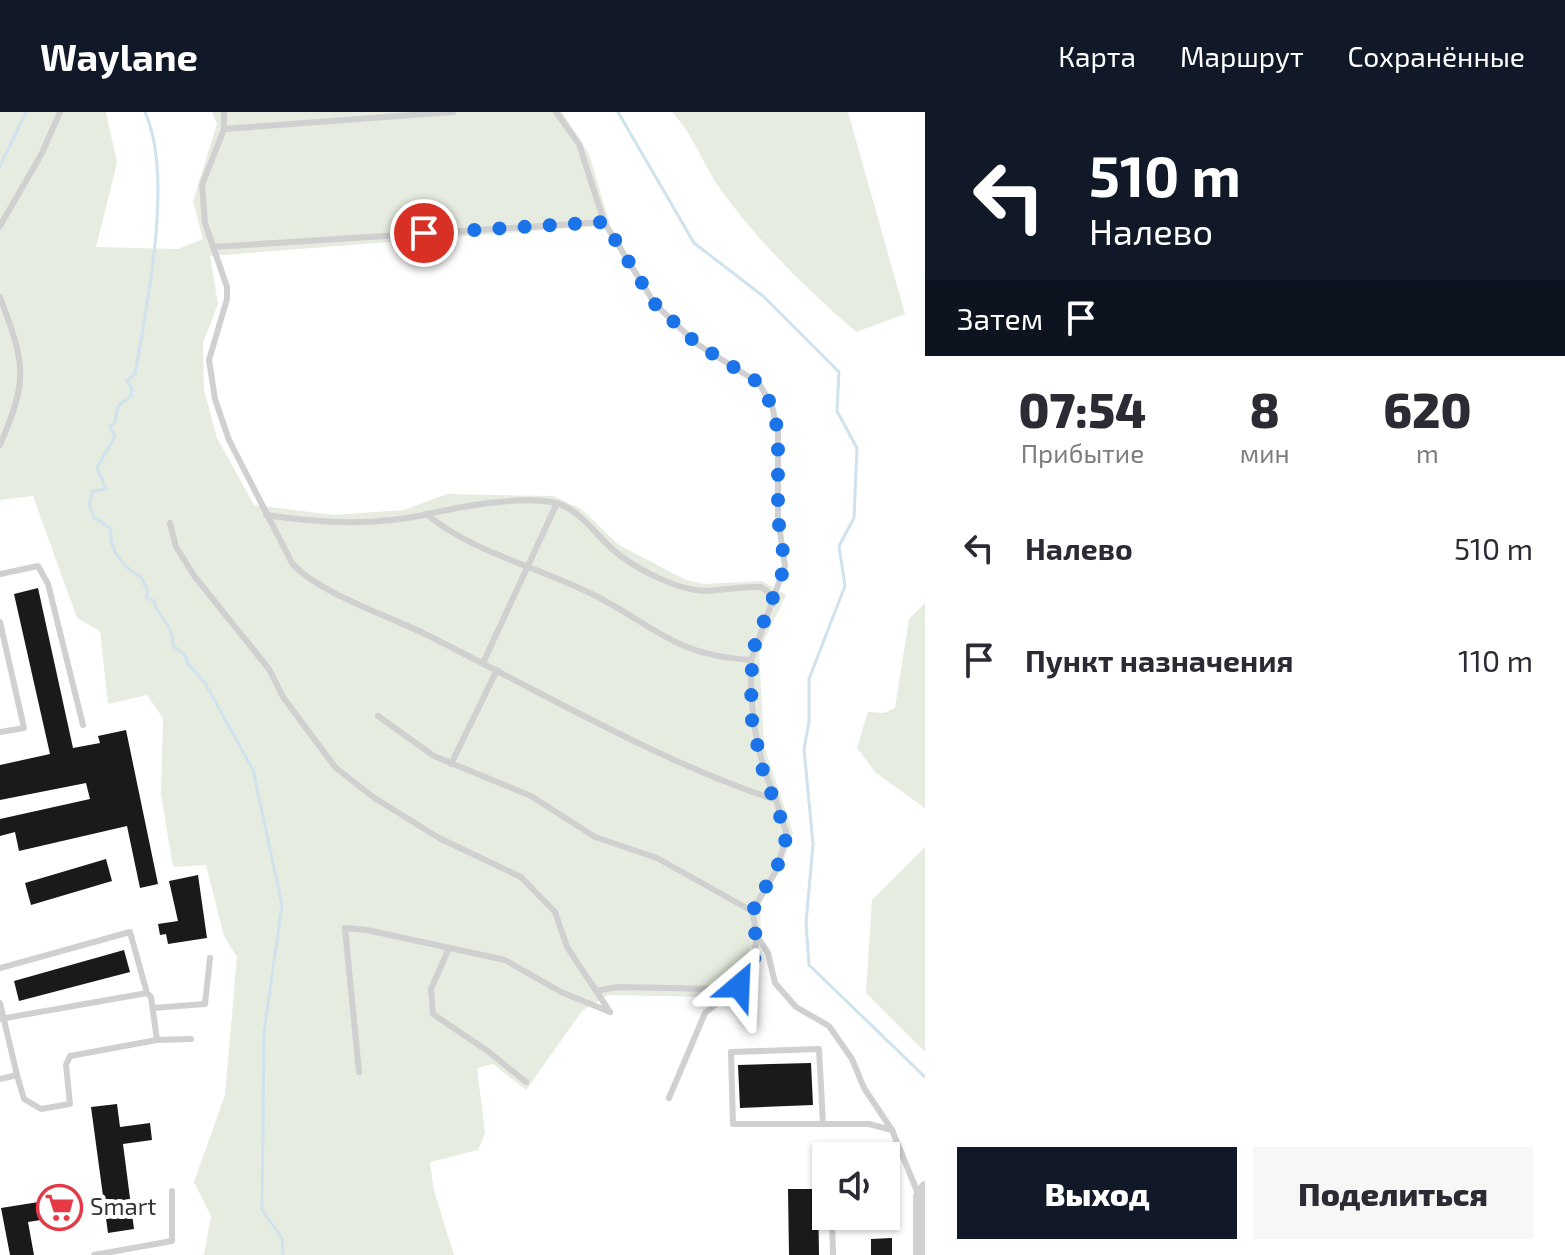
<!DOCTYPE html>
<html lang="ru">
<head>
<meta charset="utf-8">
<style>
  :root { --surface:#fff; --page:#f7f7f7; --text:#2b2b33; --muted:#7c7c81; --accent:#111827 }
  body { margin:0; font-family:"Exo 2",sans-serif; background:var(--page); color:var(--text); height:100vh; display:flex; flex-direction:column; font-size:30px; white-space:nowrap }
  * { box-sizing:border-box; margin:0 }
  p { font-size:26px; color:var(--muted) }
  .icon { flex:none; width:44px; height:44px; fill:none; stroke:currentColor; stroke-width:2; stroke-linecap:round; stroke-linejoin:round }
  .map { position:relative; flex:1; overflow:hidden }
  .panel { display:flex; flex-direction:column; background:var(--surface); width:640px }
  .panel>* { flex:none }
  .top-card { background:#111827; color:#fff; overflow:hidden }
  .tools { position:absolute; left:812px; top:1030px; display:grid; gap:16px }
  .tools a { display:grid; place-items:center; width:88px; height:88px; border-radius:0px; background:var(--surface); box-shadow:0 2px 6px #0004; font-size:40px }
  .pin { position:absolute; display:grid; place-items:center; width:68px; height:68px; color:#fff; margin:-34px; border:4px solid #fff; border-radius:50%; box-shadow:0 2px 8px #0007 }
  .me { position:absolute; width:88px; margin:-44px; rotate:26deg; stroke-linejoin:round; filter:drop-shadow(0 0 6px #0008) }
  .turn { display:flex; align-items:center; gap:28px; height:168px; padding:0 32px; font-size:36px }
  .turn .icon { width:104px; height:104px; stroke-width:2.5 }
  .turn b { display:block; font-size:56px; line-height:68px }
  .then { display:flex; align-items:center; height:76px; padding:0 32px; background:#0003; gap:16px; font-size:30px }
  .eta { display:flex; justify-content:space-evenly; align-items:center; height:136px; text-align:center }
  .eta b { font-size:48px; font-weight:800; line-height:56px }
  .primary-button { display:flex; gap:16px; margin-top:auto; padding:16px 32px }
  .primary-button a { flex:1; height:92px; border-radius:0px; background:var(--accent); color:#fff; font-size:32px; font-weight:800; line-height:92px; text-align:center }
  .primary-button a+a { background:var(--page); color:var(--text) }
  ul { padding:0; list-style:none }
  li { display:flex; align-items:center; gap:24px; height:112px; padding:0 32px }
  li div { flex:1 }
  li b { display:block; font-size:30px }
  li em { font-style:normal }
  header { display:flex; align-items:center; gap:48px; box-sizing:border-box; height:112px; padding:0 40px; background:var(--accent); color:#fff }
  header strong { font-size:38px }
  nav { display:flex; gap:44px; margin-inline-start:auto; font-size:28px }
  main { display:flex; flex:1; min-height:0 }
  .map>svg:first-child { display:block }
</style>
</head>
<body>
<header>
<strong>Waylane</strong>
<nav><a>Карта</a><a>Маршрут</a><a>Сохранённые</a></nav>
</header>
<main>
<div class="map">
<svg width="925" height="1143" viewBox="0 0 925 1143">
  <rect width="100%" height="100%" fill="#fff"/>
  <g fill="#e6ecdf">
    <path d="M 0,0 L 106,0 L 117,51 L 96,135 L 178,137 L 203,127 L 193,89 L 217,12 L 212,0 L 562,0 L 589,42 L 610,113 L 210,144 L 218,192 L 203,231 L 204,278 L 217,326 L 254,393 L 334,403 L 404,398 L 447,382 L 553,384 L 581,397 L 619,433 L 686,468 L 704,472 L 762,469 L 786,483 L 759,539 L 764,634 L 793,721 L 781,756 L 760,793 L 761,824 L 752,865 L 711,885 L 608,883 L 582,899 L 526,978 L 493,952 L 477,956 L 485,1021 L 478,1038 L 430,1050 L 434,1079 L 454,1143 L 204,1143 L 211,1104 L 194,1070 L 225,983 L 237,845 L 224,824 L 206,753 L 173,755 L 161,682 L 163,606 L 147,583 L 108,592 L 100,519 L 77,506 L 33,384 L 0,388 Z"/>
    <path d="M 672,0 L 848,0 L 905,202 L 856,220 C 806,176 760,132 721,78 C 703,53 694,23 672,0 Z"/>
    <path d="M 925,491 L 925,696 L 876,661 L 857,636 L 868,600 L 884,601 L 895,596 L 909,507 Z"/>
    <path d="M 925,735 L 925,940 L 866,881 L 872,788 Z"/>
  </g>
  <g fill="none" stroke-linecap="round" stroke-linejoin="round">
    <g stroke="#cfe2ee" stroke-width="3">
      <path d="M 145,0 C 174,64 147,193 135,262 L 127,269 L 132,276 L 131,284 L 118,294 L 115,311 L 110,314 L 115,324 L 97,356 L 106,377 L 93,379 L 89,392 L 94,405 L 111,417 C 108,436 123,456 141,465 L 148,480 L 146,485 L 154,489 C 157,505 174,513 173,534 L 185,543 L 188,552 L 205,571 L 253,658 L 282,793 L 264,920 L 262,1098 L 282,1126 L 283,1143"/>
      <path d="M 618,0 L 694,131 L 763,184 L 839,260 L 837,299 L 857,336 L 854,406 L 839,434 L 845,474 L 809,567 L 809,610 L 804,637 L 813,732 L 806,811 L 809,853 L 925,965"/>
      <path d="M 0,54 L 26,0"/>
    </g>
  </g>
  <g fill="#1a1a1a">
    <path d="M 38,476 L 73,636 L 100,631 L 98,624 L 126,618 L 158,772 L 140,776 L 127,714 L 19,739 L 15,720 L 0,724 L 0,707 L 90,687 L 86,671 L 0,688 L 0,653 L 50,642 L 14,482 Z"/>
    <path d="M 106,747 L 112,769 L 31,793 L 25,771 Z"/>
    <path d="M 198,763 L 207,826 L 168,832 L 166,822 L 160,823 L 158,812 L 178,809 L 169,769 Z"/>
    <path d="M 124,838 L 130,860 L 19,889 L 14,869 Z"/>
    <path d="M 811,951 L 813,993 L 740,996 L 738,953 Z"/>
    <path d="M 117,992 L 120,1015 L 150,1011 L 152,1028 L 123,1032 L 134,1117 L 108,1121 L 91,995 Z"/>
    <path d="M 788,1077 L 818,1077 L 819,1143 L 789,1143 Z"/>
    <path d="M 76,1084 L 79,1102 L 28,1110 L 34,1143 L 10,1143 L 1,1096 Z"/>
    <path d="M 892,1126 L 892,1143 L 871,1143 L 871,1127 Z"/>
  </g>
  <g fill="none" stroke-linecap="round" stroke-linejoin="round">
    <g stroke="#d0d0d0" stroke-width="6">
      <path d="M 224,0 L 224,17 L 202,73 L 205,111 L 227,175 L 227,187 L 209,248 L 215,287 L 229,328 L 292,451 C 316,480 389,504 425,522 C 536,577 659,650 776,688 L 787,723 L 776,759 L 752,799 L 757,824 L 752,857 L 739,874 L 705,901 L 669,986"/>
      <path d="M 556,0 L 579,32 L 604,110 L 655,192 L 697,232 L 759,271 L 772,294 L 778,320 L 778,406 L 785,454 L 751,548"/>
      <path d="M 224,17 L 453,0"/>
      <path d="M 0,114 L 42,41 L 60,0"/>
      <path d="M 213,135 L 604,110"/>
      <path d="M 0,185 C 25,253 29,265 0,333"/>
      <path d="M 426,402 C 475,442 540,455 596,484 C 656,515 676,544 751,548 C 750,597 755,642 776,687"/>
      <path d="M 266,403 C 317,411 373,414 424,403 C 458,395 516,384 551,390 C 582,395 597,428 622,445 C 643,460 680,479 706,479 C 724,478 742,474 761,475 L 767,479 L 773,492"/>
      <path d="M 170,411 L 176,435 L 195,465 L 269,557 L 283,585 L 335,655 L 373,685 L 439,726 L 521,765 L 555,800 L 567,835 L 610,900"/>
      <path d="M 0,462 L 38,454 L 48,472 L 83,613"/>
      <path d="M 0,510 L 24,616 L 0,620"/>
      <path d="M 483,551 L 557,391"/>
      <path d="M 378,604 L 434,644 L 531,684 L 595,725 L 657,746 L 752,799"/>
      <path d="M 451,652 L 497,558"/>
      <path d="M 757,824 L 768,841 L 775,871 L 796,895 L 829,914 L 852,947 L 864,976 L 892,1018"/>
      <path d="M 449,836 L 431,877 L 433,902 L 489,940 L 526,970"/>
      <path d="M 0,856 L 130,820 L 147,881 L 151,885 L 157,928 L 70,944 L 66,953 L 70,992 L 41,997 L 24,987 L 17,963"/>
      <path d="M 596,879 L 617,875 L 718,877 L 746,861"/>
      <path d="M 0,891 L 17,963 L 0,967"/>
      <path d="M 153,896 L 205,892 L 210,846"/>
      <path d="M 0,907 L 147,881"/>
      <path d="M 157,928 L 191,927"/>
      <path d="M 359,960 L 345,816 L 367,818 L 505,848 L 561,880 L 610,900"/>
      <path d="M 823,1012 L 819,937 L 731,940 L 733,1012 L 869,1012 L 892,1018 L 919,1084"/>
      <path d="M 832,1104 L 833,1143"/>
      <path d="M 94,1143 L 172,1129 L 172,1079"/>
    </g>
    <path stroke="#d0d0d0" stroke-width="12" d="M 919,1143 L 919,1084 L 925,1075"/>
  </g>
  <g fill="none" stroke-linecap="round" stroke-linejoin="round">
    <path stroke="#1a73e8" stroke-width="14" stroke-dasharray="0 25.2" d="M 424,121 L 604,110 L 655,192 L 697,232 L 759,271 L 772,294 L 778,320 L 778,406 L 785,454 L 753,538 L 751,572 L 752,608 L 763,659 L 787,723 L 776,759 L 754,793 L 756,838 L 752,857 L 739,874"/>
  </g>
  <defs>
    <symbol id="supermarket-ring" viewBox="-11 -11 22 22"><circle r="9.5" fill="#fff" stroke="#e63946" stroke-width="1.5"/><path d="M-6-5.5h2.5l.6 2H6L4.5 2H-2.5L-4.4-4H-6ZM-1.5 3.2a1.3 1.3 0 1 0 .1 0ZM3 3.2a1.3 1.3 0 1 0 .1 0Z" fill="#e63946"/></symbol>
  </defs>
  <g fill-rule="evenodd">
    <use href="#supermarket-ring" x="34" y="1070" width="51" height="51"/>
  </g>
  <g text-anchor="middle" stroke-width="8" stroke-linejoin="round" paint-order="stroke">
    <g font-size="24" fill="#333" stroke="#fff" text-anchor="start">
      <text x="90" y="1103">Smart</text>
    </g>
  </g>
</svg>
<div class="tools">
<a><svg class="icon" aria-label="sound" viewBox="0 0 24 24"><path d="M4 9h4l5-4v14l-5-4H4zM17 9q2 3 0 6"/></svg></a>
</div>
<div class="pin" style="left:424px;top:121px;background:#d93025"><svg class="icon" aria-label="arrive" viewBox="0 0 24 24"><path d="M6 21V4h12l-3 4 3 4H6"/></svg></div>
<svg class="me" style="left:739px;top:874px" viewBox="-20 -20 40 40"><path d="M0-17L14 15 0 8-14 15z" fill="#1a73e8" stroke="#fff" stroke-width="4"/></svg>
</div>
<section class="panel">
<div class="top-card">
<div class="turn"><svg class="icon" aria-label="left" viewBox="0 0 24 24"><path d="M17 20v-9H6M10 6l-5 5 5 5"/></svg><div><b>510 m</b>Налево</div></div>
<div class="then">Затем<svg class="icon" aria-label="arrive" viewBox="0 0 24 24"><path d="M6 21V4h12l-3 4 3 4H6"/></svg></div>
</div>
<div class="eta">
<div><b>07:54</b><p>Прибытие</p></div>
<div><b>8</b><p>мин</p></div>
<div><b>620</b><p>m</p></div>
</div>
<ul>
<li><svg class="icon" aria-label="left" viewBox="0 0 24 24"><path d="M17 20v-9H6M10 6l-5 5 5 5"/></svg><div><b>Налево</b></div><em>510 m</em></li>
<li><svg class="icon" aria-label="arrive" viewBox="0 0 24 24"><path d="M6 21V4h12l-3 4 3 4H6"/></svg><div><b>Пункт назначения</b></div><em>110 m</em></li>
</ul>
<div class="primary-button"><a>Выход</a><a>Поделиться</a></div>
</section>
</main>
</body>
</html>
